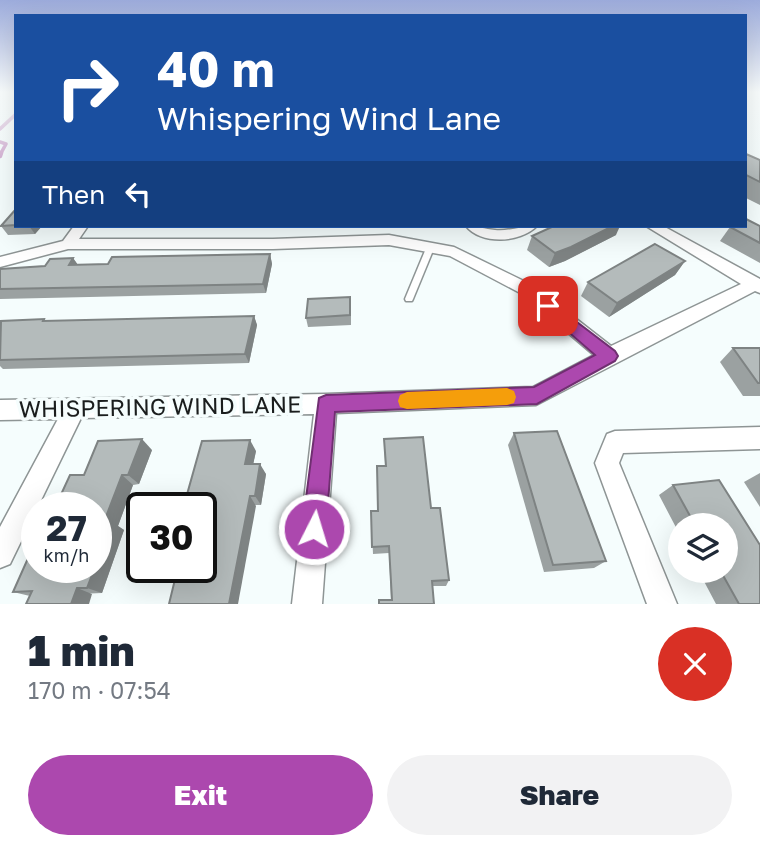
<!DOCTYPE html>
<html lang="en">
<head>
<meta charset="utf-8">
<style>
  :root { --surface:#fff; --page:#f2f2f3; --text:#1f2937; --muted:#747a83; --accent:#ac48ae }
  body { margin:0; font-family:"Golos Text",sans-serif; background:var(--page); color:var(--text); height:100vh; display:flex; flex-direction:column; font-size:26px; white-space:nowrap }
  * { box-sizing:border-box; margin:0 }
  p { font-size:23px; color:var(--muted) }
  .icon { flex:none; width:38px; height:38px; fill:none; stroke:currentColor; stroke-width:2; stroke-linecap:round; stroke-linejoin:round }
  .map { position:relative; height:604px; overflow:hidden }
  .details { display:flex; flex-direction:column; background:var(--surface); flex:1 }
  .details>* { flex:none }
  .top-card { position:absolute; left:14px; top:14px; width:733px; height:214px; border-radius:0px; box-shadow:0 7px 28px #0002; background:#1a4fa0; color:#fff; overflow:hidden }
  .buttons { position:absolute; left:668px; top:513px; display:grid; gap:14px }
  .buttons a { display:grid; place-items:center; width:70px; height:70px; border-radius:50%; background:var(--surface); box-shadow:0 7px 28px #0002; font-size:35px }
  .speed { position:absolute; left:21px; top:492px; display:flex; gap:14px; font-size:35px; font-weight:700; text-align:center }
  .speed>* { display:grid; place-content:center; width:91px; height:91px; border-radius:50%; background:var(--surface); box-shadow:0 7px 28px #0002; line-height:1 }
  .speed small { font-size:18px; font-weight:400 }
  .speed .limit { border:4px solid #111; border-radius:10px; background:#fff; color:#111 }
  .pin { position:absolute; display:grid; place-items:center; width:60px; height:60px; color:#fff; margin:-30px; border-radius:14px; box-shadow:0 4px 10px #0006 }
  .me { position:absolute; width:77px; margin:-38px; rotate:5deg; stroke-linejoin:round; filter:drop-shadow(0 0 5px #0008) }
  .turn { display:flex; align-items:center; gap:24px; height:147px; padding:0 28px; font-size:32px }
  .turn .icon { width:91px; height:91px; stroke-width:2.5 }
  .turn b { display:block; font-size:49px; line-height:60px }
  .then { display:flex; align-items:center; height:66px; padding:0 28px; background:#0003; gap:14px; font-size:26px }
  .round { display:grid; place-items:center; flex:none; width:74px; height:74px; border-radius:37px; background:var(--page) }
  .overview { display:flex; align-items:center; justify-content:space-between; height:119px; padding:0 28px }
  h1 { font-size:42px; font-weight:800; line-height:52px }
  .action { display:flex; gap:14px; margin-top:auto; padding:14px 28px }
  .action a { flex:1; height:80px; border-radius:42px; background:var(--accent); color:#fff; font-size:28px; font-weight:800; line-height:80px; text-align:center }
  .action a+a { background:var(--page); color:var(--text) }
  .map>svg:first-child { display:block }
</style>
</head>
<body>
<div class="map">
<svg width="760" height="604" viewBox="0 0 760 604">
  <rect width="100%" height="100%" fill="#f5fdfd"/>
  <g fill="none" stroke-linecap="round" stroke-linejoin="round">
    <g stroke="#cca0cb" stroke-width="3.5">
      <path d="M 0,129 L 16,114"/>
      <path d="M 0,142 L 6,144 L 0,155"/>
    </g>
    <path stroke="#cca0cb" stroke-width="4.5" d="M 0,156 L 1,153"/>
    <defs>
      <path id="service" d="M 427,246 L 433,246 L 434,248 L 413,299 L 412,301 L 406,301 L 405,299 Z"/>
      <g id="minor">
        <path d="M 74,226 L 88,226 L 79,239 L 273,239 L 389,235 L 454,247 L 534,286 L 611,346 L 741,284 L 646,226 L 663,226 L 760,279 L 760,293 L 755,291 L 536,405 L 336,413 L 322,604 L 292,604 L 314,414 L 81,418 L 10,564 L 0,568 L 0,527 L 58,419 L 0,420 L 0,400 L 326,394 L 533,387 L 594,355 L 522,294 L 450,256 L 389,245 L 273,249 L 68,249 L 0,267 L 0,257 L 63,241 Z"/>
        <path d="M 466,226 C 477,226 485,229 495,230 C 507,232 523,225 537,226 C 520,243 481,245 466,226 Z"/>
        <path d="M 760,427 L 760,449 L 623,453 L 619,463 L 677,604 L 647,604 L 595,463 L 607,434 L 615,431 Z"/>
      </g>
    </defs>
    <use href="#service" stroke="#8e9595" stroke-width="3"/>
    <use href="#minor" stroke="#8e9595" stroke-width="3"/>
    <use href="#service" fill="#fff" fill-rule="evenodd"/>
    <use href="#minor" fill="#fff" fill-rule="evenodd"/>
  </g>
  <g fill="#9ba1a1">
    <path d="M 746,175 L 760,182 L 760,205 L 746,198 Z"/>
    <path d="M 16,209 L 16,226 L 42,226 L 35,234 L 8,235 L 1,226 Z"/>
    <path d="M 760,226 L 760,263 L 720,241 L 730,227 Z"/>
    <path d="M 616,235 L 565,261 L 549,267 L 527,250 L 532,236 Z"/>
    <path d="M 270,254 L 272,264 L 266,293 L 0,299 L 0,269 L 45,266 L 73,258 L 78,265 L 108,264 Z"/>
    <path d="M 685,261 L 675,275 L 609,317 L 581,296 L 588,282 Z"/>
    <path d="M 351,307 L 351,325 L 308,327 L 306,318 Z"/>
    <path d="M 254,316 L 257,325 L 249,363 L 3,369 L 0,366 L 0,321 L 44,319 L 47,321 Z"/>
    <path d="M 733,348 L 760,348 L 760,396 L 743,396 L 720,362 Z"/>
    <path d="M 514,433 L 606,561 L 594,568 L 544,572 L 508,445 Z"/>
    <path d="M 384,439 L 431,508 L 449,580 L 446,586 L 433,586 L 391,600 L 389,553 L 373,554 L 371,511 L 378,511 L 385,466 Z"/>
    <path d="M 152,450 L 139,484 L 133,485 L 118,526 L 124,530 L 102,593 L 30,596 L 13,592 L 96,508 L 65,508 L 57,503 L 84,475 Z"/>
    <path d="M 256,451 L 253,464 L 266,474 L 261,505 L 194,506 L 186,498 Z"/>
    <path d="M 760,473 L 760,507 L 744,482 Z"/>
    <path d="M 719,480 L 760,545 L 760,604 L 716,604 L 698,570 L 726,570 L 726,525 L 681,525 L 681,537 L 659,495 L 673,485 Z"/>
  </g>
  <g fill="#7e8383">
    <path d="M 29,226 L 42,226 L 35,234 Z"/>
    <path d="M 613,226 L 620,226 L 616,235 L 565,261 L 549,267 L 555,253 Z"/>
    <path d="M 270,254 L 272,264 L 266,293 L 263,284 Z"/>
    <path d="M 73,258 L 80,268 L 69,265 Z"/>
    <path d="M 685,261 L 675,275 L 609,317 L 617,303 Z"/>
    <path d="M 254,316 L 257,325 L 249,363 L 245,354 Z"/>
    <path d="M 142,439 L 152,450 L 139,484 L 128,475 Z"/>
    <path d="M 250,440 L 256,451 L 251,475 L 245,464 Z"/>
    <path d="M 260,464 L 266,474 L 261,505 L 255,496 Z"/>
    <path d="M 122,475 L 133,485 L 118,526 L 124,530 L 102,593 L 87,588 L 95,567 L 96,567 L 104,522 Z"/>
    <path d="M 250,496 L 256,506 L 238,604 L 229,604 Z"/>
    <path d="M 77,588 L 92,594 L 89,604 L 71,604 Z"/>
  </g>
  <g fill="#b4bbbb" stroke="#7e8383" stroke-width="2">
    <path d="M 746,154 L 760,160 L 760,182 L 746,175 Z"/>
    <path d="M 16,209 L 16,225 L 1,226 Z"/>
    <path d="M 746,219 L 760,226 L 760,243 L 730,227 L 733,226 L 746,226 Z"/>
    <path d="M 554,226 L 613,226 L 571,247 L 555,253 L 532,236 Z"/>
    <path d="M 655,244 L 685,261 L 617,303 L 588,282 Z"/>
    <path d="M 270,254 L 263,284 L 0,289 L 0,269 L 45,266 L 50,259 L 73,258 L 69,265 L 108,264 L 112,257 Z"/>
    <path d="M 350,297 L 350,315 L 306,318 L 308,299 Z"/>
    <path d="M 254,316 L 245,354 L 0,360 L 1,321 L 44,319 L 43,321 Z"/>
    <path d="M 733,348 L 760,348 L 760,383 L 758,383 Z"/>
    <path d="M 557,431 L 606,561 L 553,565 L 514,433 Z"/>
    <path d="M 423,437 L 431,508 L 440,508 L 449,580 L 432,581 L 434,604 L 379,604 L 379,600 L 392,600 L 389,546 L 372,547 L 371,511 L 378,511 L 377,466 L 386,466 L 384,439 Z"/>
    <path d="M 142,439 L 128,475 L 122,475 L 104,522 L 111,522 L 96,564 L 96,508 L 68,508 L 70,502 L 57,503 L 70,475 L 84,475 L 98,441 Z"/>
    <path d="M 250,440 L 245,464 L 260,464 L 255,496 L 250,496 L 229,604 L 169,604 L 178,567 L 201,567 L 201,508 L 193,508 L 196,498 L 186,498 L 202,441 Z"/>
    <path d="M 719,480 L 760,545 L 760,604 L 739,604 L 720,570 L 726,570 L 726,525 L 695,525 L 673,485 Z"/>
    <path d="M 29,556 L 37,556 L 37,567 L 95,567 L 87,588 L 77,588 L 71,604 L 26,604 L 32,591 L 13,592 Z"/>
  </g>
  <linearGradient id="sky" x2="0" y2="1"><stop stop-color="#9dacdc"/><stop offset="0.52" stop-color="#fafefe"/><stop offset="1" stop-color="#fafefe" stop-opacity="0"/></linearGradient>
  <rect width="760" height="177" fill="url(#sky)"/>
  <path fill="#ac48ae" stroke="#702f71" stroke-width="2" d="M 548,300 L 615,351 L 618,356 L 615,361 L 537,404 L 335,412 L 326,529 L 322,537 L 314,541 L 306,537 L 302,529 L 319,398 L 326,395 L 534,387 L 595,355 L 543,310 L 540,306 Z"/>
  <path fill="#f59e0b" d="M 507,388 L 514,391 L 516,397 L 514,403 L 507,405 L 407,409 L 400,407 L 398,401 L 400,395 L 407,392 Z"/>
  <g text-anchor="middle" stroke-width="7" stroke-linejoin="round" paint-order="stroke">
    <g font-size="23" fill="#1a1d1d" stroke="#f5fdfd">
      <text transform="translate(160 407) rotate(-1)" y="8">WHISPERING WIND LANE</text>
    </g>
  </g>
</svg>
<div class="buttons">
<a><svg class="icon" aria-label="layers" viewBox="0 0 24 24"><path d="M12 4l9 5-9 5-9-5zM3 14l9 5 9-5"/></svg></a>
</div>
<div class="speed"><div>27<small>km/h</small></div><div class="limit">30</div></div>
<div class="pin" style="left:548px;top:306px;background:#d93025"><svg class="icon" aria-label="arrive" viewBox="0 0 24 24"><path d="M6 21V4h12l-3 4 3 4H6"/></svg></div>
<svg class="me" style="left:314px;top:529px" viewBox="-20 -20 40 40"><circle r="17" fill="#ac48ae" stroke="#fff" stroke-width="3"/><path d="M0-11L8 9 0 5-8 9z" fill="#fff"/></svg>
<div class="top-card">
<div class="turn"><svg class="icon" aria-label="right" viewBox="0 0 24 24"><path d="M7 20v-9h11M14 6l5 5-5 5"/></svg><div><b>40 m</b>Whispering Wind Lane</div></div>
<div class="then">Then<svg class="icon" aria-label="left" viewBox="0 0 24 24"><path d="M17 20v-9H6M10 6l-5 5 5 5"/></svg></div>
</div>
</div>
<section class="details">
<div class="overview"><div><h1>1 min</h1><p>170 m · 07:54</p></div><a class="round" style="background:#d93025;color:#fff"><svg class="icon" aria-label="close" viewBox="0 0 24 24"><path d="M6 6l12 12M18 6L6 18"/></svg></a></div>
<div class="action"><a>Exit</a><a>Share</a></div>
</section>
</body>
</html>
